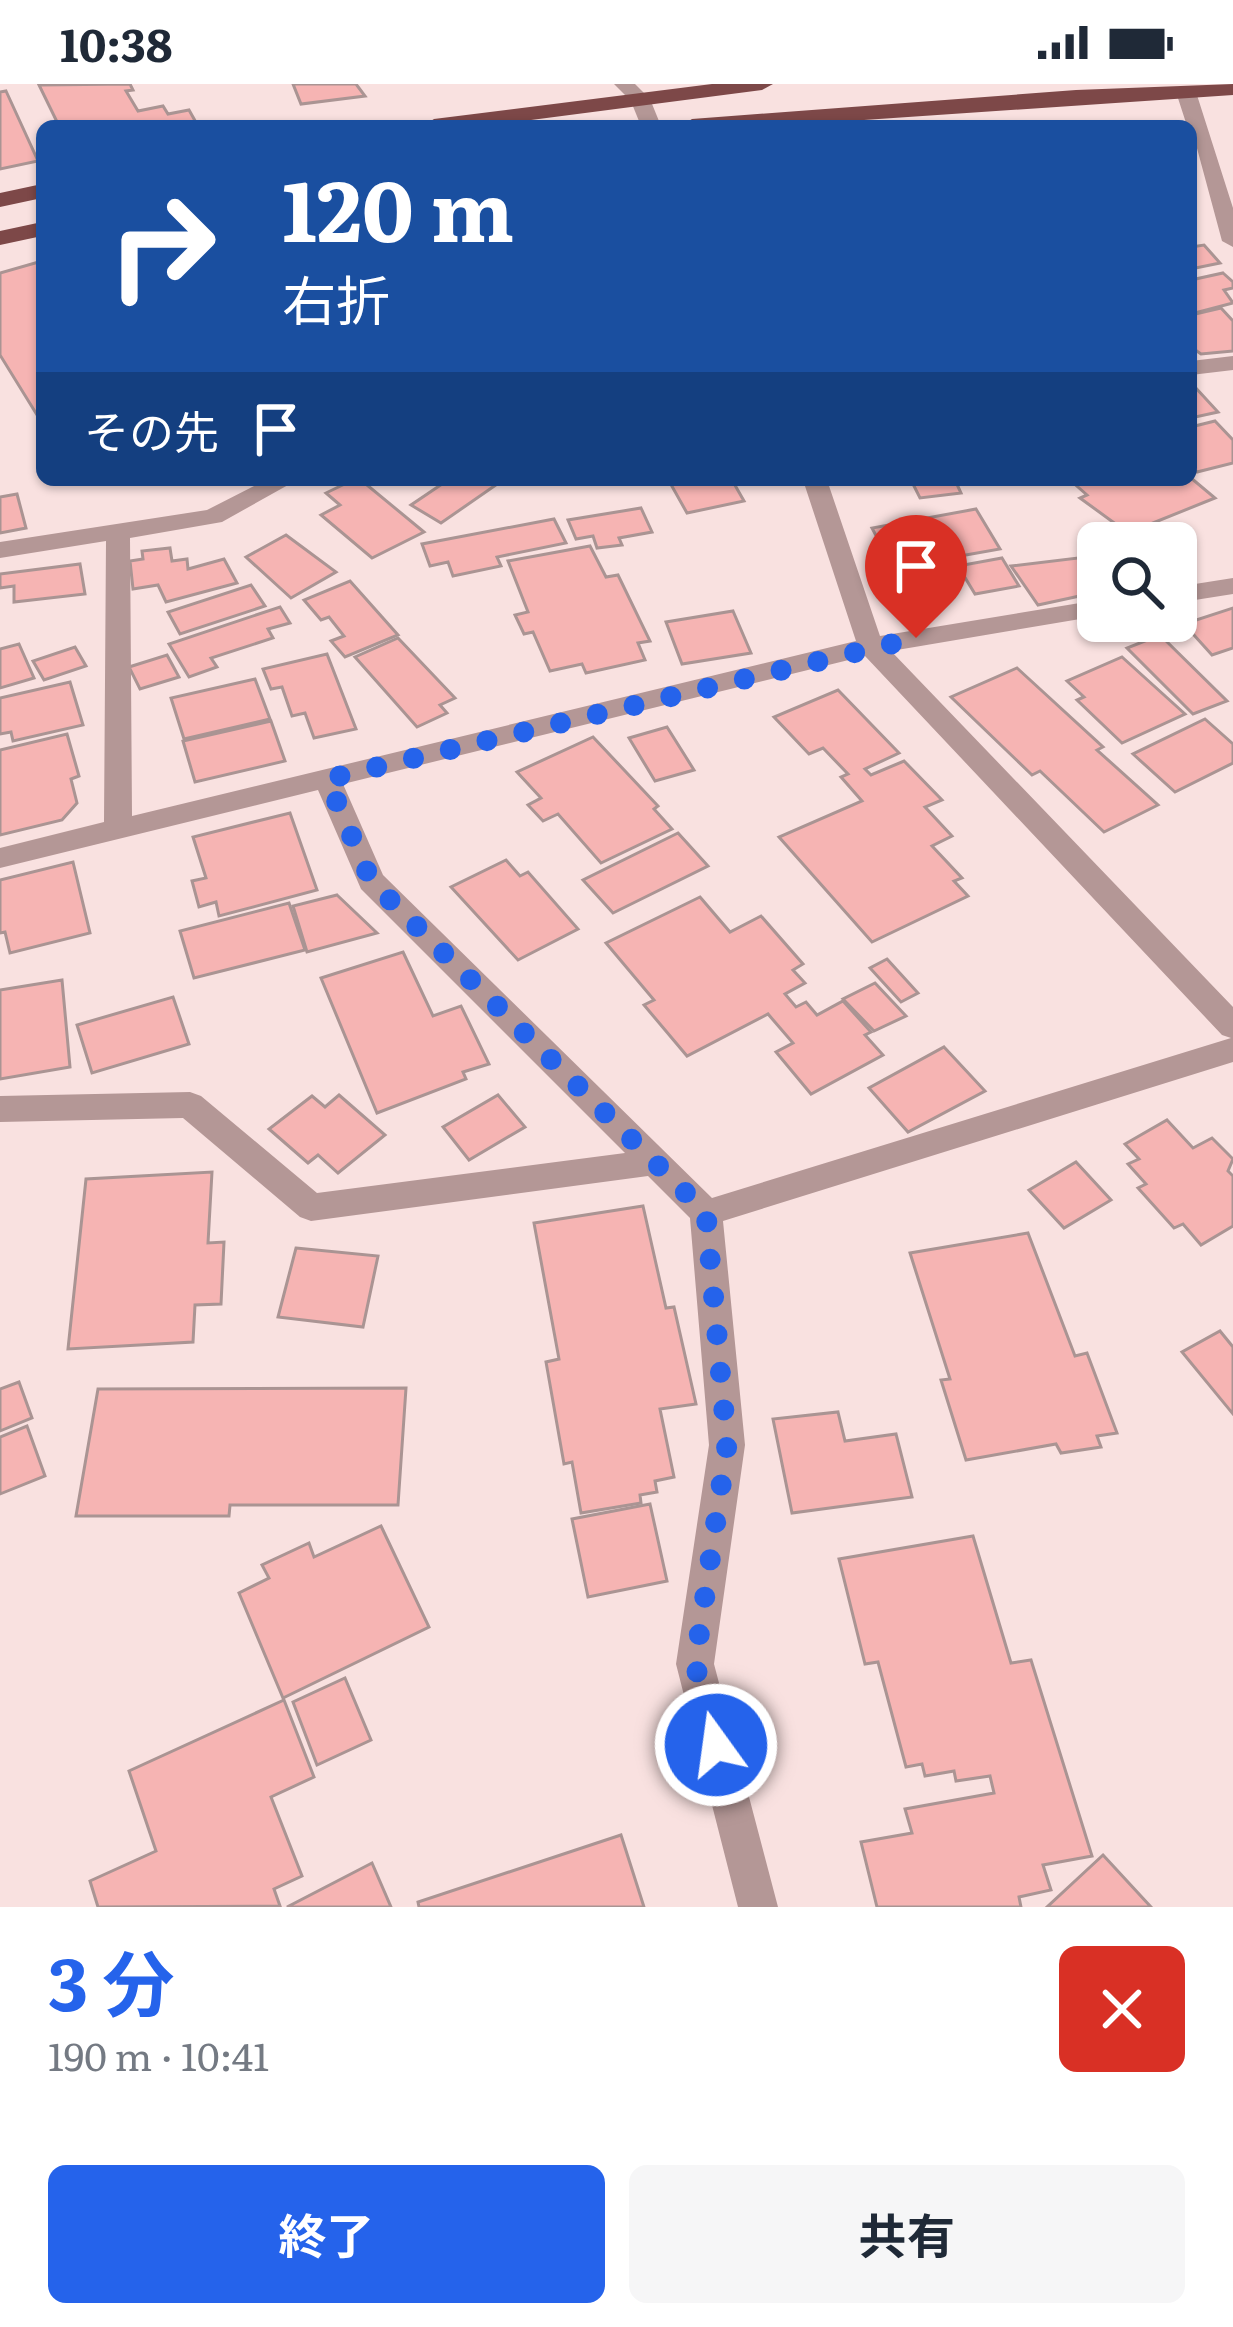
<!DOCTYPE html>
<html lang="ja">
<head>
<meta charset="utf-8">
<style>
  :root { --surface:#fff; --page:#f6f6f7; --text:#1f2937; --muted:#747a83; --accent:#2563eb }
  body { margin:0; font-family:Literata,"Noto Sans JP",serif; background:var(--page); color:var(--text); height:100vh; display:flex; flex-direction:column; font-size:45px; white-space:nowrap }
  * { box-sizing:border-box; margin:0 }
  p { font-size:39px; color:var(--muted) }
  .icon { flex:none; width:66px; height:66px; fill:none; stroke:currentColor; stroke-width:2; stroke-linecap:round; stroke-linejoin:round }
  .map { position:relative; height:1823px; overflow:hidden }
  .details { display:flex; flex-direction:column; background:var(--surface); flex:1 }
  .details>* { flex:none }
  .top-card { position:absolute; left:36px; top:36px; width:1161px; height:366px; border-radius:18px; box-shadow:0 3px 9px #0004; background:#1a4fa0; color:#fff; overflow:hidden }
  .fabs { position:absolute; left:1077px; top:438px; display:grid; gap:24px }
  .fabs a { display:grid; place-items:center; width:120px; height:120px; border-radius:18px; background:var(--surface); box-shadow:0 3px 9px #0004; font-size:60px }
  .pin { position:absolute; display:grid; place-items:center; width:102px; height:102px; color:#fff; margin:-123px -51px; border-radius:50% 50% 50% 0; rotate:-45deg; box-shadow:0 0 12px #0007 }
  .pin .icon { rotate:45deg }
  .me { position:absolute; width:132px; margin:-66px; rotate:346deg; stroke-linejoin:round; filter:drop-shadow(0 0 9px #0008) }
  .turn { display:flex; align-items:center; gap:42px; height:252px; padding:0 48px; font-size:54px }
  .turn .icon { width:156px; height:156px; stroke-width:2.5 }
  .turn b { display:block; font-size:84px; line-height:102px }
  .then { display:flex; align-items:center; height:114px; padding:0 48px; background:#0003; gap:24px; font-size:45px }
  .round { display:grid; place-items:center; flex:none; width:126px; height:126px; border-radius:18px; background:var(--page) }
  .summary { display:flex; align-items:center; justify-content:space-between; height:204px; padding:0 48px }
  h1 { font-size:72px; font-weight:700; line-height:90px; color:var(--accent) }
  .cta { display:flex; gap:24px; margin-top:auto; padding:24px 48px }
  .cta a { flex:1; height:138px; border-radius:18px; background:var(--accent); color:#fff; font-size:48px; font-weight:700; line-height:138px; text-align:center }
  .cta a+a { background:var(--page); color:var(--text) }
  .status { display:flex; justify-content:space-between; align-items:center; height:84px; padding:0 60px; background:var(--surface); direction:ltr }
  .status svg { height:33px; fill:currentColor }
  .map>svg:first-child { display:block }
</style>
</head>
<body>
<div class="status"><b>10:38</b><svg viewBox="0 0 49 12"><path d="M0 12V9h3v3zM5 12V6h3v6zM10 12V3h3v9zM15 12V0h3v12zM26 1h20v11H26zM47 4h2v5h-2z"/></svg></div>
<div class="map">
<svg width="1233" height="1823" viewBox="0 0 1233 1823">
  <rect width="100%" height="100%" fill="#f9e1e0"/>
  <g fill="#f6b4b3" stroke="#aa9493" stroke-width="3">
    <path d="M 130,0 L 133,6 L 126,7 L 138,27 L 163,22 L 168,30 L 189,26 L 198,42 L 59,42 L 39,1 Z"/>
    <path d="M 293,0 L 356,0 L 365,12 L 301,20 Z"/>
    <path d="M 6,7 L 38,77 L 0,85 L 0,8 Z"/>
    <path d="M 1204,161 L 1220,179 L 1191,185 L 1191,163 Z"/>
    <path d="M 42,177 L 42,339 L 0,271 L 0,189 Z"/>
    <path d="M 1223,189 L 1233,198 L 1233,204 L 1224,206 L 1233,219 L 1191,230 L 1191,196 Z"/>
    <path d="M 1221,224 L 1233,237 L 1233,267 L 1201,270 L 1191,263 L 1191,231 Z"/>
    <path d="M 1191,302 L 1194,302 L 1218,328 L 1191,334 Z"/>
    <path d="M 1215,337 L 1233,356 L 1233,379 L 1197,388 L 1191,382 L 1191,343 Z"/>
    <path d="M 1191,394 L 1215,414 L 1128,449 L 1080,414 L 1087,411 L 1070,396 Z"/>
    <path d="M 353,396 L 361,396 L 424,448 L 372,474 L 321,431 L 340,421 L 326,409 Z"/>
    <path d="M 448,396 L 503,396 L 441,439 L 411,421 Z"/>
    <path d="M 732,396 L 744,417 L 687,429 L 669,397 Z"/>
    <path d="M 955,396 L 961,409 L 920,414 L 913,400 Z"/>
    <path d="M 17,410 L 26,444 L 0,449 L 0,413 Z"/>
    <path d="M 641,424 L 652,448 L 619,454 L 622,461 L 597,464 L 593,452 L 576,455 L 568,436 Z"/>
    <path d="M 976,425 L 1000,465 L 943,475 L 936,462 L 887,472 L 872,444 Z"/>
    <path d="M 554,435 L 566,459 L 497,473 L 501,482 L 453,492 L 448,478 L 430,482 L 422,460 Z"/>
    <path d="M 286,451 L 336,488 L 291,514 L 246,473 Z"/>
    <path d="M 590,462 L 606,493 L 618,491 L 650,557 L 638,559 L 645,576 L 586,589 L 582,580 L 550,587 L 533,548 L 524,550 L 515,531 L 528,528 L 508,477 Z"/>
    <path d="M 170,464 L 172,477 L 187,475 L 188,485 L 224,475 L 237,499 L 166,518 L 158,501 L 133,505 L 130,477 L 143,475 L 142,467 Z"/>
    <path d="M 1086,473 L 1098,490 L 1098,508 L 1038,521 L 1011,482 Z"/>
    <path d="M 1002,474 L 1019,502 L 975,510 L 958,482 Z"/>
    <path d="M 80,480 L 85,510 L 14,518 L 14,502 L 0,504 L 0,490 Z"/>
    <path d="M 914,492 L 921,505 L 892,511 L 884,499 Z"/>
    <path d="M 350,497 L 398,551 L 345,573 L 331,557 L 344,552 L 329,533 L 321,536 L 304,516 Z"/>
    <path d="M 251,501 L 265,522 L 180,550 L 168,528 Z"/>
    <path d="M 280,523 L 290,539 L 268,545 L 273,554 L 211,574 L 217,583 L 189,593 L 169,560 Z"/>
    <path d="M 1233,524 L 1233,564 L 1212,571 L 1184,540 Z"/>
    <path d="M 733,527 L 751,569 L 682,580 L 666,538 Z"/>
    <path d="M 1160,551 L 1227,617 L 1193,630 L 1127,564 Z"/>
    <path d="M 398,554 L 455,614 L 440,621 L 447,629 L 417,643 L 355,573 Z"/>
    <path d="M 19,560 L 34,594 L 0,604 L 0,565 Z"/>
    <path d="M 75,563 L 86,582 L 44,596 L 33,577 Z"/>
    <path d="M 327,570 L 356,645 L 314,654 L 305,629 L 292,632 L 282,603 L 271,605 L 263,585 Z"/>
    <path d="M 167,571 L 179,593 L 140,605 L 129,583 Z"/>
    <path d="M 1122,573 L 1185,630 L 1122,659 L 1077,616 L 1084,613 L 1067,597 Z"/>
    <path d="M 1017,584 L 1103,663 L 1097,666 L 1158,721 L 1104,748 L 1040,687 L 1032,691 L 951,613 Z"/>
    <path d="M 255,595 L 270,635 L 184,655 L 171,614 Z"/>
    <path d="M 70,598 L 83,641 L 13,657 L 11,648 L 0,650 L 0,614 Z"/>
    <path d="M 838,606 L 899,669 L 865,685 L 871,691 L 904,677 L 942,716 L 925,723 L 952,752 L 932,762 L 962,794 L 954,797 L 968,812 L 872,858 L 779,753 L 862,717 L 841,693 L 848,690 L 823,664 L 809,670 L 774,633 Z"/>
    <path d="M 1205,635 L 1233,660 L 1233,679 L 1175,708 L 1133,670 Z"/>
    <path d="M 271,637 L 285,677 L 195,698 L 183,657 Z"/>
    <path d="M 667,643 L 694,686 L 655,697 L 629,654 Z"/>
    <path d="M 67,650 L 79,692 L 71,695 L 77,719 L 62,736 L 0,751 L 0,666 Z"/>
    <path d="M 593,653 L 658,722 L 654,725 L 672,745 L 601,779 L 558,730 L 543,737 L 528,721 L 541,714 L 517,688 Z"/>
    <path d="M 290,729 L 317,806 L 219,832 L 216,818 L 199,823 L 192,797 L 206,794 L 193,753 Z"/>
    <path d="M 678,749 L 708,782 L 613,829 L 583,796 Z"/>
    <path d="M 506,776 L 520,792 L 528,788 L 578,845 L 518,876 L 451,803 Z"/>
    <path d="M 73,778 L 90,849 L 10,869 L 5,848 L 0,849 L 0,796 Z"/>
    <path d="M 337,811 L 377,849 L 307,868 L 293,822 Z"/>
    <path d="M 700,813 L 730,848 L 761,832 L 803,880 L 793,886 L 805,899 L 785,910 L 796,923 L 806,918 L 817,931 L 843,917 L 871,948 L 865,951 L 883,971 L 811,1010 L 776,968 L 793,959 L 768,930 L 687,972 L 644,921 L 654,916 L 606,859 Z"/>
    <path d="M 289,819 L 305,866 L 194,894 L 180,847 Z"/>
    <path d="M 403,868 L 433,932 L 461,922 L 489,980 L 463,988 L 466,995 L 377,1029 L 321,894 Z"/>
    <path d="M 887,875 L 918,909 L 901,918 L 870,884 Z"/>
    <path d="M 62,896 L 70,983 L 0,995 L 0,906 Z"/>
    <path d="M 875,899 L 906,932 L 874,947 L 843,915 Z"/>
    <path d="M 173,913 L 189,960 L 92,989 L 77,941 Z"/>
    <path d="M 944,963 L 985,1007 L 908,1048 L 869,1004 Z"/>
    <path d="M 339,1011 L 385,1051 L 338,1089 L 318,1071 L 308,1079 L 269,1045 L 312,1012 L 325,1023 Z"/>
    <path d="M 498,1011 L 525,1043 L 469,1076 L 443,1043 Z"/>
    <path d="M 1167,1036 L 1193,1064 L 1212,1054 L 1233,1075 L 1228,1087 L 1233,1092 L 1233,1142 L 1201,1161 L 1183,1140 L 1174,1144 L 1138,1104 L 1146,1100 L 1128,1080 L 1139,1075 L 1125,1060 Z"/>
    <path d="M 1076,1078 L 1111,1116 L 1064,1144 L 1029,1106 Z"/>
    <path d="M 212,1088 L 208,1159 L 224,1158 L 221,1220 L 195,1221 L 193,1258 L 68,1265 L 86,1095 Z"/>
    <path d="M 643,1122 L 666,1224 L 674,1223 L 696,1320 L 660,1325 L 674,1393 L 655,1397 L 657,1408 L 640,1411 L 641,1419 L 581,1429 L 572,1378 L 564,1380 L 546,1278 L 559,1275 L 534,1139 Z"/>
    <path d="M 1028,1149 L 1075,1272 L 1087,1269 L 1117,1349 L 1097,1352 L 1101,1363 L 1061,1369 L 1056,1360 L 966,1376 L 941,1296 L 950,1295 L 910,1169 Z"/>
    <path d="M 296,1164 L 378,1172 L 363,1243 L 278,1233 Z"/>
    <path d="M 1220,1247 L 1233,1263 L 1233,1330 L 1182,1268 Z"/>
    <path d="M 19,1298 L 32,1334 L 0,1347 L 0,1305 Z"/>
    <path d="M 406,1304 L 398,1421 L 230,1421 L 229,1432 L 76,1432 L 98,1305 Z"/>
    <path d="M 838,1328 L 845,1357 L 896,1350 L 912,1413 L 792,1429 L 773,1335 Z"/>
    <path d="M 27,1342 L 45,1392 L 0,1410 L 0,1353 Z"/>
    <path d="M 650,1420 L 667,1497 L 588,1513 L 572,1435 Z"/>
    <path d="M 381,1442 L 429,1543 L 283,1614 L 239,1509 L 269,1494 L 262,1481 L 309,1459 L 314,1473 Z"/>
    <path d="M 973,1452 L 1011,1579 L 1031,1576 L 1092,1772 L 1043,1781 L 1051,1806 L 1019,1813 L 1021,1823 L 877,1823 L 861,1758 L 912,1749 L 905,1725 L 994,1709 L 990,1692 L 956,1697 L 954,1687 L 925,1692 L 922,1680 L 906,1683 L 878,1578 L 865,1580 L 839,1475 Z"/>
    <path d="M 345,1594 L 371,1656 L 317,1681 L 293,1618 Z"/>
    <path d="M 284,1616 L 314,1693 L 271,1713 L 302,1792 L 274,1805 L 280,1822 L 98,1823 L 90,1797 L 156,1767 L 129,1687 Z"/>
    <path d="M 621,1751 L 644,1823 L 419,1823 L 418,1818 Z"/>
    <path d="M 1103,1771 L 1151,1823 L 1047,1823 Z"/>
    <path d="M 372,1779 L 391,1823 L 287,1823 Z"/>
  </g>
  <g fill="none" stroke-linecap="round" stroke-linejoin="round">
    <g fill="#b49796" fill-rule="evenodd">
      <path d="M 1179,4 L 1196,8 L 1233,124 L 1233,163 L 1222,157 L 1191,42 L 1187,42 L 1176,8 Z"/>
      <path d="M 640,9 L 650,15 L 661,42 L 641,42 L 630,15 Z"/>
      <path d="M 1233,272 L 1233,286 L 1191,291 L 1191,277 Z"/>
      <path d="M 266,396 L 297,396 L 222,438 L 130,454 L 132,732 L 856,557 L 803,396 L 827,396 L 880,552 L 1098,516 L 1098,532 L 891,567 L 1233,923 L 1233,978 L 723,1137 L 745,1361 L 714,1580 L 778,1823 L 738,1823 L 676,1580 L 709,1361 L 690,1134 L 648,1092 L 311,1137 L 300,1133 L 183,1034 L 0,1038 L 0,1012 L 190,1008 L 201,1012 L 317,1109 L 625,1069 L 361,805 L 318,706 L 0,784 L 0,764 L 104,738 L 106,457 L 0,474 L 0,458 L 207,426 ZM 865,572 L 1222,951 L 1231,954 L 712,1114 L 383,791 L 343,700 Z"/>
      <path d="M 1233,494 L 1233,510 L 1176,519 L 1176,503 Z"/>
    </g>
    <path fill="#b49796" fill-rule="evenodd" d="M 614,0 L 635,0 L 650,15 L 633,19 Z"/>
    <g fill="#7d4848" fill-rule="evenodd">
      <path d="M 712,0 L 773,0 L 762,6 L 485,42 L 423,42 L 434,35 Z"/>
      <path d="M 1233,0 L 1233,11 L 776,42 L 681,42 L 692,35 L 1076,6 Z"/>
      <path d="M 42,100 L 42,114 L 0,123 L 0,109 Z"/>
      <path d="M 42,138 L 42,152 L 0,161 L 0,147 Z"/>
    </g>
  </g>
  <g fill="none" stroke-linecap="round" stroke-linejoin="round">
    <path stroke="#2563eb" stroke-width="21" stroke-dasharray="0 37.8" d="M 716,1661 L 695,1580 L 727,1361 L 706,1129 L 371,797 L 327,695 L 916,554"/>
  </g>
</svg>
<div class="fabs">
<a><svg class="icon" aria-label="search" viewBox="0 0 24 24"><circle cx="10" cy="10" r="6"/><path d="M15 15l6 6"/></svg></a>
</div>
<div class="pin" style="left:916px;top:554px;background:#d93025"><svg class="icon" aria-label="arrive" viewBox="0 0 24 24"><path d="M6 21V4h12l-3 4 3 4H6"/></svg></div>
<svg class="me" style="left:716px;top:1661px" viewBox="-20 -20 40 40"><circle r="17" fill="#2563eb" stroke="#fff" stroke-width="3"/><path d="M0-11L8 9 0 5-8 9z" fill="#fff"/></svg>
<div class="top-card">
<div class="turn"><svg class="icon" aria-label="right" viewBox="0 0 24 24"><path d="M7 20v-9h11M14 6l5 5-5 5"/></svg><div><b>120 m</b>右折</div></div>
<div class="then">その先<svg class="icon" aria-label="arrive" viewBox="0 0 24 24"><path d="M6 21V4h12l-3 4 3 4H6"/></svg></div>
</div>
</div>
<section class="details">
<div class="summary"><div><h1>3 分</h1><p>190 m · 10:41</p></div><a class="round" style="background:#d93025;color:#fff"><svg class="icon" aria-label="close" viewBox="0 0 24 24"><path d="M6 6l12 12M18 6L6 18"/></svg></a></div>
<div class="cta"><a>終了</a><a>共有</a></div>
</section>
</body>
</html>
